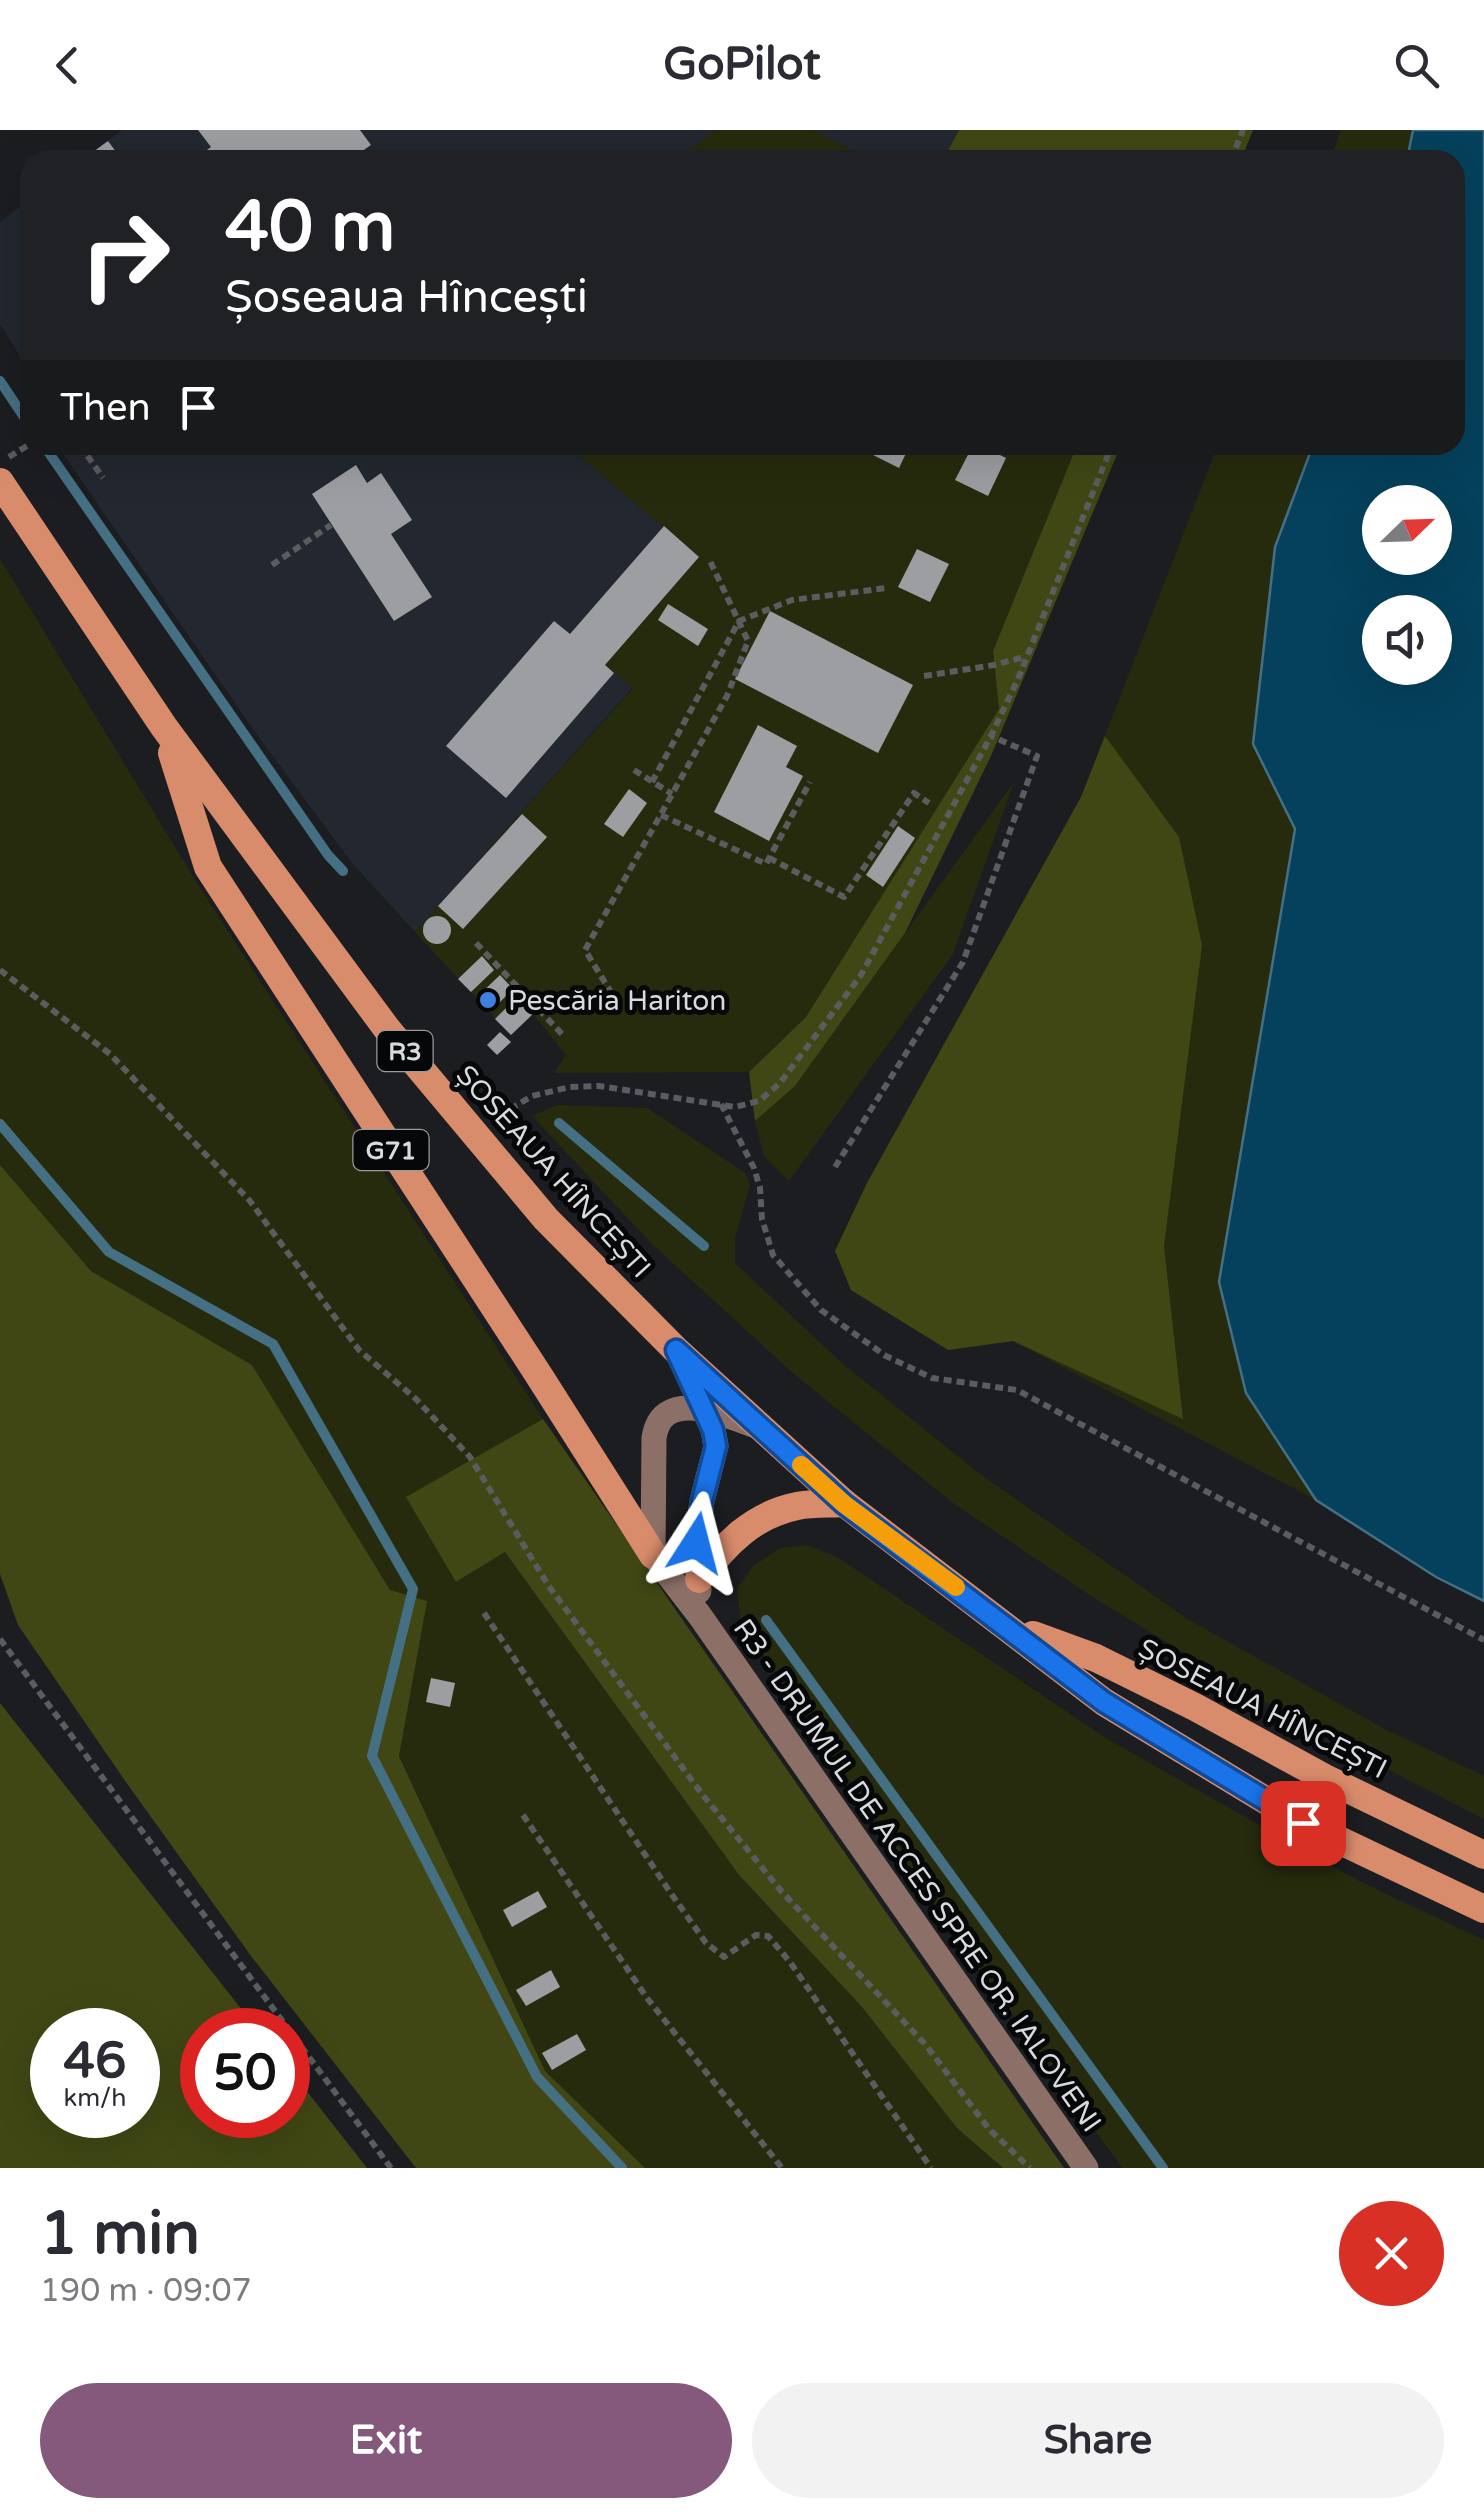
<!DOCTYPE html>
<html lang="en">
<head>
<meta charset="utf-8">
<style>
  :root { --surface:#fff; --page:#f2f2f3; --text:#2b2b33; --muted:#7c7c81; --accent:#85597b }
  body { margin:0; font-family:"Varela Round",sans-serif; background:var(--page); color:var(--text); height:100vh; display:flex; flex-direction:column; font-size:38px; white-space:nowrap }
  * { box-sizing:border-box; margin:0 }
  p { font-size:32px; color:var(--muted) }
  .icon { flex:none; width:55px; height:55px; fill:none; stroke:currentColor; stroke-width:2; stroke-linecap:round; stroke-linejoin:round }
  .map { position:relative; height:2038px; overflow:hidden }
  .side { display:flex; flex-direction:column; background:var(--surface); flex:1 }
  .side>* { flex:none }
  .guide { position:absolute; left:20px; top:20px; width:1445px; height:305px; border-radius:30px; box-shadow:0 10px 40px #0002; background:#202124; color:#fff; overflow:hidden }
  .needle { width:65px; rotate:67deg }
  .controls { position:absolute; left:1362px; top:355px; display:grid; gap:20px }
  .controls a { display:grid; place-items:center; width:90px; height:90px; border-radius:50%; background:var(--surface); box-shadow:0 10px 40px #0002; font-size:50px }
  .speed { position:absolute; left:30px; top:1878px; display:flex; gap:20px; font-size:50px; font-weight:700; text-align:center }
  .speed>* { display:grid; place-content:center; width:130px; height:130px; border-radius:50%; background:var(--surface); box-shadow:0 10px 40px #0002; line-height:1 }
  .speed small { font-size:25px; font-weight:400 }
  .speed .limit { border:15px solid #d22; background:#fff; color:#111 }
  .pin { position:absolute; display:grid; place-items:center; width:85px; height:85px; color:#fff; margin:-42px; border-radius:20px; box-shadow:0 5px 15px #0006 }
  .me { position:absolute; width:110px; margin:-55px; rotate:9deg; stroke-linejoin:round; filter:drop-shadow(0 0 8px #0008) }
  .turn { display:flex; align-items:center; gap:35px; height:210px; padding:0 40px; font-size:45px }
  .turn .icon { width:130px; height:130px; stroke-width:2.5 }
  .turn b { display:block; font-size:70px; line-height:85px }
  .then { display:flex; align-items:center; height:95px; padding:0 40px; background:#0003; gap:20px; font-size:38px }
  .round { display:grid; place-items:center; flex:none; width:105px; height:105px; border-radius:52px; background:var(--page) }
  .overview { display:flex; align-items:center; justify-content:space-between; height:170px; padding:0 40px }
  h1 { font-size:60px; font-weight:700; line-height:75px }
  .button { display:flex; gap:20px; margin-top:auto; padding:20px 40px }
  .button a { flex:1; height:115px; border-radius:60px; background:var(--accent); color:#fff; font-size:40px; font-weight:700; line-height:115px; text-align:center }
  .button a+a { background:var(--page); color:var(--text) }
  header { display:flex; justify-content:space-between; align-items:center; height:130px; padding:0 40px; background:var(--surface); font-size:45px; font-weight:700 }
  .map>svg:first-child { display:block }
</style>
</head>
<body>
<header><svg class="icon" aria-label="back" viewBox="0 0 24 24"><path d="M15 5l-7 7 7 7"/></svg>GoPilot<svg class="icon" aria-label="search" viewBox="0 0 24 24"><circle cx="10" cy="10" r="6"/><path d="M15 15l6 6"/></svg></header>
<div class="map">
<svg width="1484" height="2038" viewBox="0 0 1484 2038">
  <rect width="100%" height="100%" fill="#1b1d20"/>
  <g fill="#23272f">
    <path d="M 122,0 L 716,0 L 677,30 L 82,30 Z"/>
    <path d="M 811,0 L 959,0 L 943,30 L 873,30 Z"/>
    <path d="M 30,69 L 30,242 L 0,194 L 0,92 Z"/>
    <path d="M 57,315 L 566,315 L 699,427 L 605,535 L 633,557 L 415,802 L 352,733 L 255,602 Z"/>
  </g>
  <g fill="#272b0d">
    <path d="M 716,0 L 811,0 L 873,30 L 677,30 Z"/>
    <path d="M 1341,0 L 1413,0 L 1407,30 L 1330,30 Z"/>
    <path d="M 566,315 L 1077,315 L 993,521 L 999,579 L 806,887 L 749,942 L 554,943 L 566,925 L 533,884 L 511,905 L 415,802 L 633,558 L 605,535 L 699,427 Z"/>
    <path d="M 1218,315 L 1313,315 L 1275,417 L 1253,614 L 1295,699 L 1219,1152 L 1246,1263 L 1316,1370 L 1013,1211 L 948,1220 L 851,1160 L 835,1121 L 867,1053 L 1081,667 Z"/>
    <path d="M 0,429 L 195,750 L 543,1289 L 407,1367 L 457,1452 L 505,1422 L 739,1745 L 862,1877 L 957,1998 L 1003,2038 L 642,2038 L 545,1941 L 399,1625 L 426,1471 L 390,1461 L 252,1235 L 91,1141 L 0,1035 Z"/>
    <path d="M 1014,652 L 953,824 L 789,1051 L 764,1026 L 755,991 L 795,956 Z"/>
    <path d="M 558,975 L 647,978 L 745,1043 L 750,1055 L 735,1108 L 735,1133 L 843,1234 L 980,1344 L 1189,1490 L 1383,1598 L 1484,1646 L 1484,1689 L 1317,1603 L 1094,1468 L 953,1373 L 794,1244 L 654,1116 L 532,986 Z"/>
    <path d="M 808,1415 L 837,1427 L 1109,1610 L 1357,1750 L 1484,1810 L 1484,2038 L 1122,2038 L 945,1789 L 741,1492 L 737,1459 L 752,1437 L 780,1418 Z"/>
  </g>
  <g fill="#404714" fill-rule="evenodd">
    <path d="M 959,0 L 1253,0 L 1241,30 L 943,30 Z"/>
    <path d="M 1077,315 L 1121,315 L 991,626 L 905,803 L 795,956 L 755,991 L 749,942 L 806,887 L 999,579 L 993,521 Z"/>
    <path d="M 1105,606 L 1179,707 L 1202,815 L 1164,1116 L 1183,1289 L 1013,1211 L 948,1220 L 851,1160 L 835,1121 L 867,1053 L 1081,667 Z"/>
    <path d="M 0,1035 L 91,1141 L 252,1235 L 390,1460 L 427,1471 L 399,1626 L 545,1941 L 645,2038 L 416,2038 L 251,1826 L 128,1655 L 18,1495 L 0,1444 Z"/>
    <path d="M 543,1289 L 1064,2038 L 1003,2038 L 957,1998 L 862,1877 L 739,1745 L 505,1422 L 456,1452 L 406,1367 Z"/>
    <path d="M 0,1573 L 258,1900 L 202,1900 L 202,1985 L 288,1985 L 288,1937 L 367,2038 L 0,2038 ZM 138,1900 L 138,1985 L 52,1985 L 52,1900 Z"/>
  </g>
  <path fill="#05415c" stroke="#456f83" stroke-width="2.5" fill-rule="evenodd" d="M 1413,0 L 1484,0 L 1484,1471 L 1436,1447 L 1316,1370 L 1246,1263 L 1219,1152 L 1295,699 L 1253,614 L 1275,417 L 1313,315 L 1455,315 L 1455,30 L 1407,30 ZM 1380,372 L 1435,372 L 1435,428 L 1380,428 ZM 1380,482 L 1435,482 L 1435,538 L 1380,538 Z"/>
  <g fill="none" stroke-linecap="round" stroke-linejoin="round">
    <g stroke="#456f83" stroke-width="10">
      <path d="M 0,251 L 28,293"/>
      <path d="M 49,323 L 328,725 L 343,741"/>
      <path d="M 559,993 L 704,1116"/>
      <path d="M 0,994 L 109,1122 L 273,1214 L 413,1459 L 372,1626 L 537,1947 L 622,2038"/>
      <path d="M 766,1490 L 1163,2038"/>
    </g>
  </g>
  <g fill="#9c9ea2">
    <path d="M 198,0 L 360,0 L 371,15 L 349,30 L 193,30 L 211,17 Z"/>
    <path d="M 108,11 L 122,30 L 82,30 Z"/>
    <path d="M 863,315 L 910,315 L 899,338 L 861,319 Z"/>
    <path d="M 973,315 L 980,315 L 1006,328 L 988,366 L 955,350 Z"/>
    <path d="M 356,335 L 367,353 L 381,343 L 412,390 L 391,404 L 432,467 L 394,491 L 312,364 Z"/>
    <path d="M 664,396 L 699,427 L 605,535 L 614,543 L 506,668 L 446,616 L 554,491 L 570,504 Z"/>
    <path d="M 917,419 L 949,434 L 930,472 L 898,457 Z"/>
    <path d="M 668,474 L 708,499 L 698,516 L 658,490 Z"/>
    <path d="M 770,481 L 913,555 L 878,623 L 735,549 Z"/>
    <path d="M 758,595 L 797,616 L 786,637 L 803,646 L 769,711 L 714,682 Z"/>
    <path d="M 629,659 L 647,673 L 623,707 L 604,694 Z"/>
    <path d="M 522,684 L 547,707 L 463,799 L 438,776 Z"/>
    <path d="M 898,696 L 915,708 L 883,757 L 866,745 Z"/>
    <circle cx="437" cy="800" r="14"/>
    <path d="M 482,826 L 494,840 L 471,862 L 458,849 Z"/>
    <path d="M 500,845 L 513,859 L 490,882 L 476,868 Z"/>
    <path d="M 517,867 L 533,884 L 511,905 L 495,889 Z"/>
    <path d="M 500,902 L 511,912 L 497,925 L 487,915 Z"/>
    <path d="M 431,1548 L 455,1553 L 450,1577 L 426,1572 Z"/>
    <path d="M 538,1761 L 547,1777 L 512,1797 L 503,1780 Z"/>
    <path d="M 551,1840 L 560,1857 L 526,1876 L 516,1860 Z"/>
    <path d="M 577,1904 L 586,1920 L 552,1940 L 542,1923 Z"/>
  </g>
  <g fill="none" stroke-linecap="round" stroke-linejoin="round">
    <g stroke="#5a5c5f" stroke-width="6" stroke-dasharray="8 5" stroke-linecap="butt">
      <path d="M 1231,30 L 1243,0"/>
      <path d="M 80,315 L 103,348"/>
      <path d="M 9,327 L 30,314"/>
      <path d="M 272,435 L 331,395"/>
      <path d="M 924,546 L 994,535 L 1024,527"/>
      <path d="M 634,640 L 672,664"/>
      <path d="M 652,652 L 739,491 L 792,470 L 887,458"/>
      <path d="M 661,685 L 766,734 L 810,652"/>
      <path d="M 769,728 L 844,767 L 914,663 L 929,673"/>
      <path d="M 476,813 L 562,904"/>
      <path d="M 0,840 L 110,924 L 250,1071 L 359,1220 L 416,1269 L 470,1327 L 548,1455 L 702,1664 L 782,1762 L 925,1914 L 989,1999 L 1030,2038"/>
      <path d="M 612,864 L 585,820 L 727,566 L 748,511 L 710,431"/>
      <path d="M 721,974 L 754,1038 L 760,1058 L 762,1089 L 773,1125 L 821,1180 L 886,1226 L 932,1248 L 1017,1260 L 1484,1510"/>
      <path d="M 499,986 L 532,966 L 570,957 L 599,956 L 735,977 L 759,971 L 780,953 L 861,845 L 991,606 L 1018,549 L 1112,315"/>
      <path d="M 835,1037 L 963,832 L 1037,626 L 991,606"/>
      <path d="M 484,1483 L 670,1762 L 706,1813 L 724,1827 L 756,1805 L 768,1806 L 790,1832 L 931,2038"/>
      <path d="M 0,1509 L 391,2038"/>
      <path d="M 523,1685 L 647,1868 L 782,2038"/>
    </g>
    <g stroke="#8c7067" stroke-width="25">
      <path d="M 677,1222 L 713,1299 L 716,1316 L 702,1371 L 696,1413 L 699,1461"/>
      <path d="M 759,1297 C 727,1286 662,1255 654,1308 L 653,1425 L 700,1486 L 1086,2038"/>
    </g>
    <g stroke="#d98c6b" stroke-width="28">
      <path d="M 0,352 L 164,597 L 387,899 L 546,1089 L 676,1220 L 844,1373 L 1104,1572 L 1303,1693 L 1484,1779"/>
      <path d="M 172,623 L 208,737 L 538,1244 L 653,1425"/>
      <path d="M 699,1449 C 725,1414 753,1385 797,1376 C 812,1373 829,1374 844,1373"/>
      <path d="M 1033,1505 L 1096,1528 L 1195,1577 L 1325,1648 L 1484,1725"/>
    </g>
  </g>
  <g fill="none" stroke-linecap="round" stroke-linejoin="round">
    <defs>
      <path id="route" d="M 696,1413 L 702,1371 L 716,1316 L 713,1300 L 676,1220 L 844,1374 L 1104,1572 L 1303,1693"/>
    </defs>
    <use href="#route" stroke="#114b97" stroke-width="25"/>
    <use href="#route" stroke="#1a73e8" stroke-width="18"/>
    <path stroke="#f59e0b" stroke-width="18" d="M 801,1335 L 844,1374 L 956,1457"/>
  </g>
  <circle fill="#3f7fe0" stroke="#060708" stroke-width="4" cx="488" cy="870" r="10"/>
  <g text-anchor="middle" stroke-width="10" stroke-linejoin="round" paint-order="stroke">
    <g fill="#060708" stroke="#9a9b9d" stroke-width="2.5">
      <rect x="377.5" y="901" width="55" height="40" rx="8"/>
      <rect x="353.5" y="1000" width="75" height="40" rx="8"/>
    </g>
    <g font-size="25" font-weight="bold" fill="#d9dadd">
      <text x="405" y="930">R3</text>
      <text x="391" y="1029">G71</text>
    </g>
    <g font-size="28" fill="#d9dadd" stroke="#060708" text-anchor="start">
      <text x="508" y="880">Pescăria Hariton</text>
    </g>
    <g font-size="28" fill="#d9dadd" stroke="#060708">
      <text transform="translate(554 1041) rotate(48)" y="10">ȘOSEAUA HÎNCEȘTI</text>
      <text transform="translate(1263 1578) rotate(27)" y="10">ȘOSEAUA HÎNCEȘTI</text>
      <text transform="translate(918 1745) rotate(55)" y="10">R3 - DRUMUL DE ACCES SPRE OR. IALOVENI</text>
    </g>
  </g>
</svg>
<div class="controls">
<a><svg class="needle" viewBox="-14 -14 28 28"><path d="M0-13l5 13h-10z" fill="#e53935"/><path d="M0 13l5-13h-10z" fill="#7c7c81"/></svg></a>
<a><svg class="icon" aria-label="sound" viewBox="0 0 24 24"><path d="M4 9h4l5-4v14l-5-4H4zM17 9q2 3 0 6"/></svg></a>
</div>
<div class="speed"><div>46<small>km/h</small></div><div class="limit">50</div></div>
<div class="pin" style="left:1303px;top:1693px;background:#d93025"><svg class="icon" aria-label="arrive" viewBox="0 0 24 24"><path d="M6 21V4h12l-3 4 3 4H6"/></svg></div>
<svg class="me" style="left:696px;top:1413px" viewBox="-20 -20 40 40"><path d="M0-17L14 15 0 8-14 15z" fill="#1a73e8" stroke="#fff" stroke-width="4"/></svg>
<div class="guide">
<div class="turn"><svg class="icon" aria-label="right" viewBox="0 0 24 24"><path d="M7 20v-9h11M14 6l5 5-5 5"/></svg><div><b>40 m</b>Șoseaua Hîncești</div></div>
<div class="then">Then<svg class="icon" aria-label="arrive" viewBox="0 0 24 24"><path d="M6 21V4h12l-3 4 3 4H6"/></svg></div>
</div>
</div>
<section class="side">
<div class="overview"><div><h1>1 min</h1><p>190 m · 09:07</p></div><a class="round" style="background:#d93025;color:#fff"><svg class="icon" aria-label="close" viewBox="0 0 24 24"><path d="M6 6l12 12M18 6L6 18"/></svg></a></div>
<div class="button"><a>Exit</a><a>Share</a></div>
</section>
</body>
</html>
